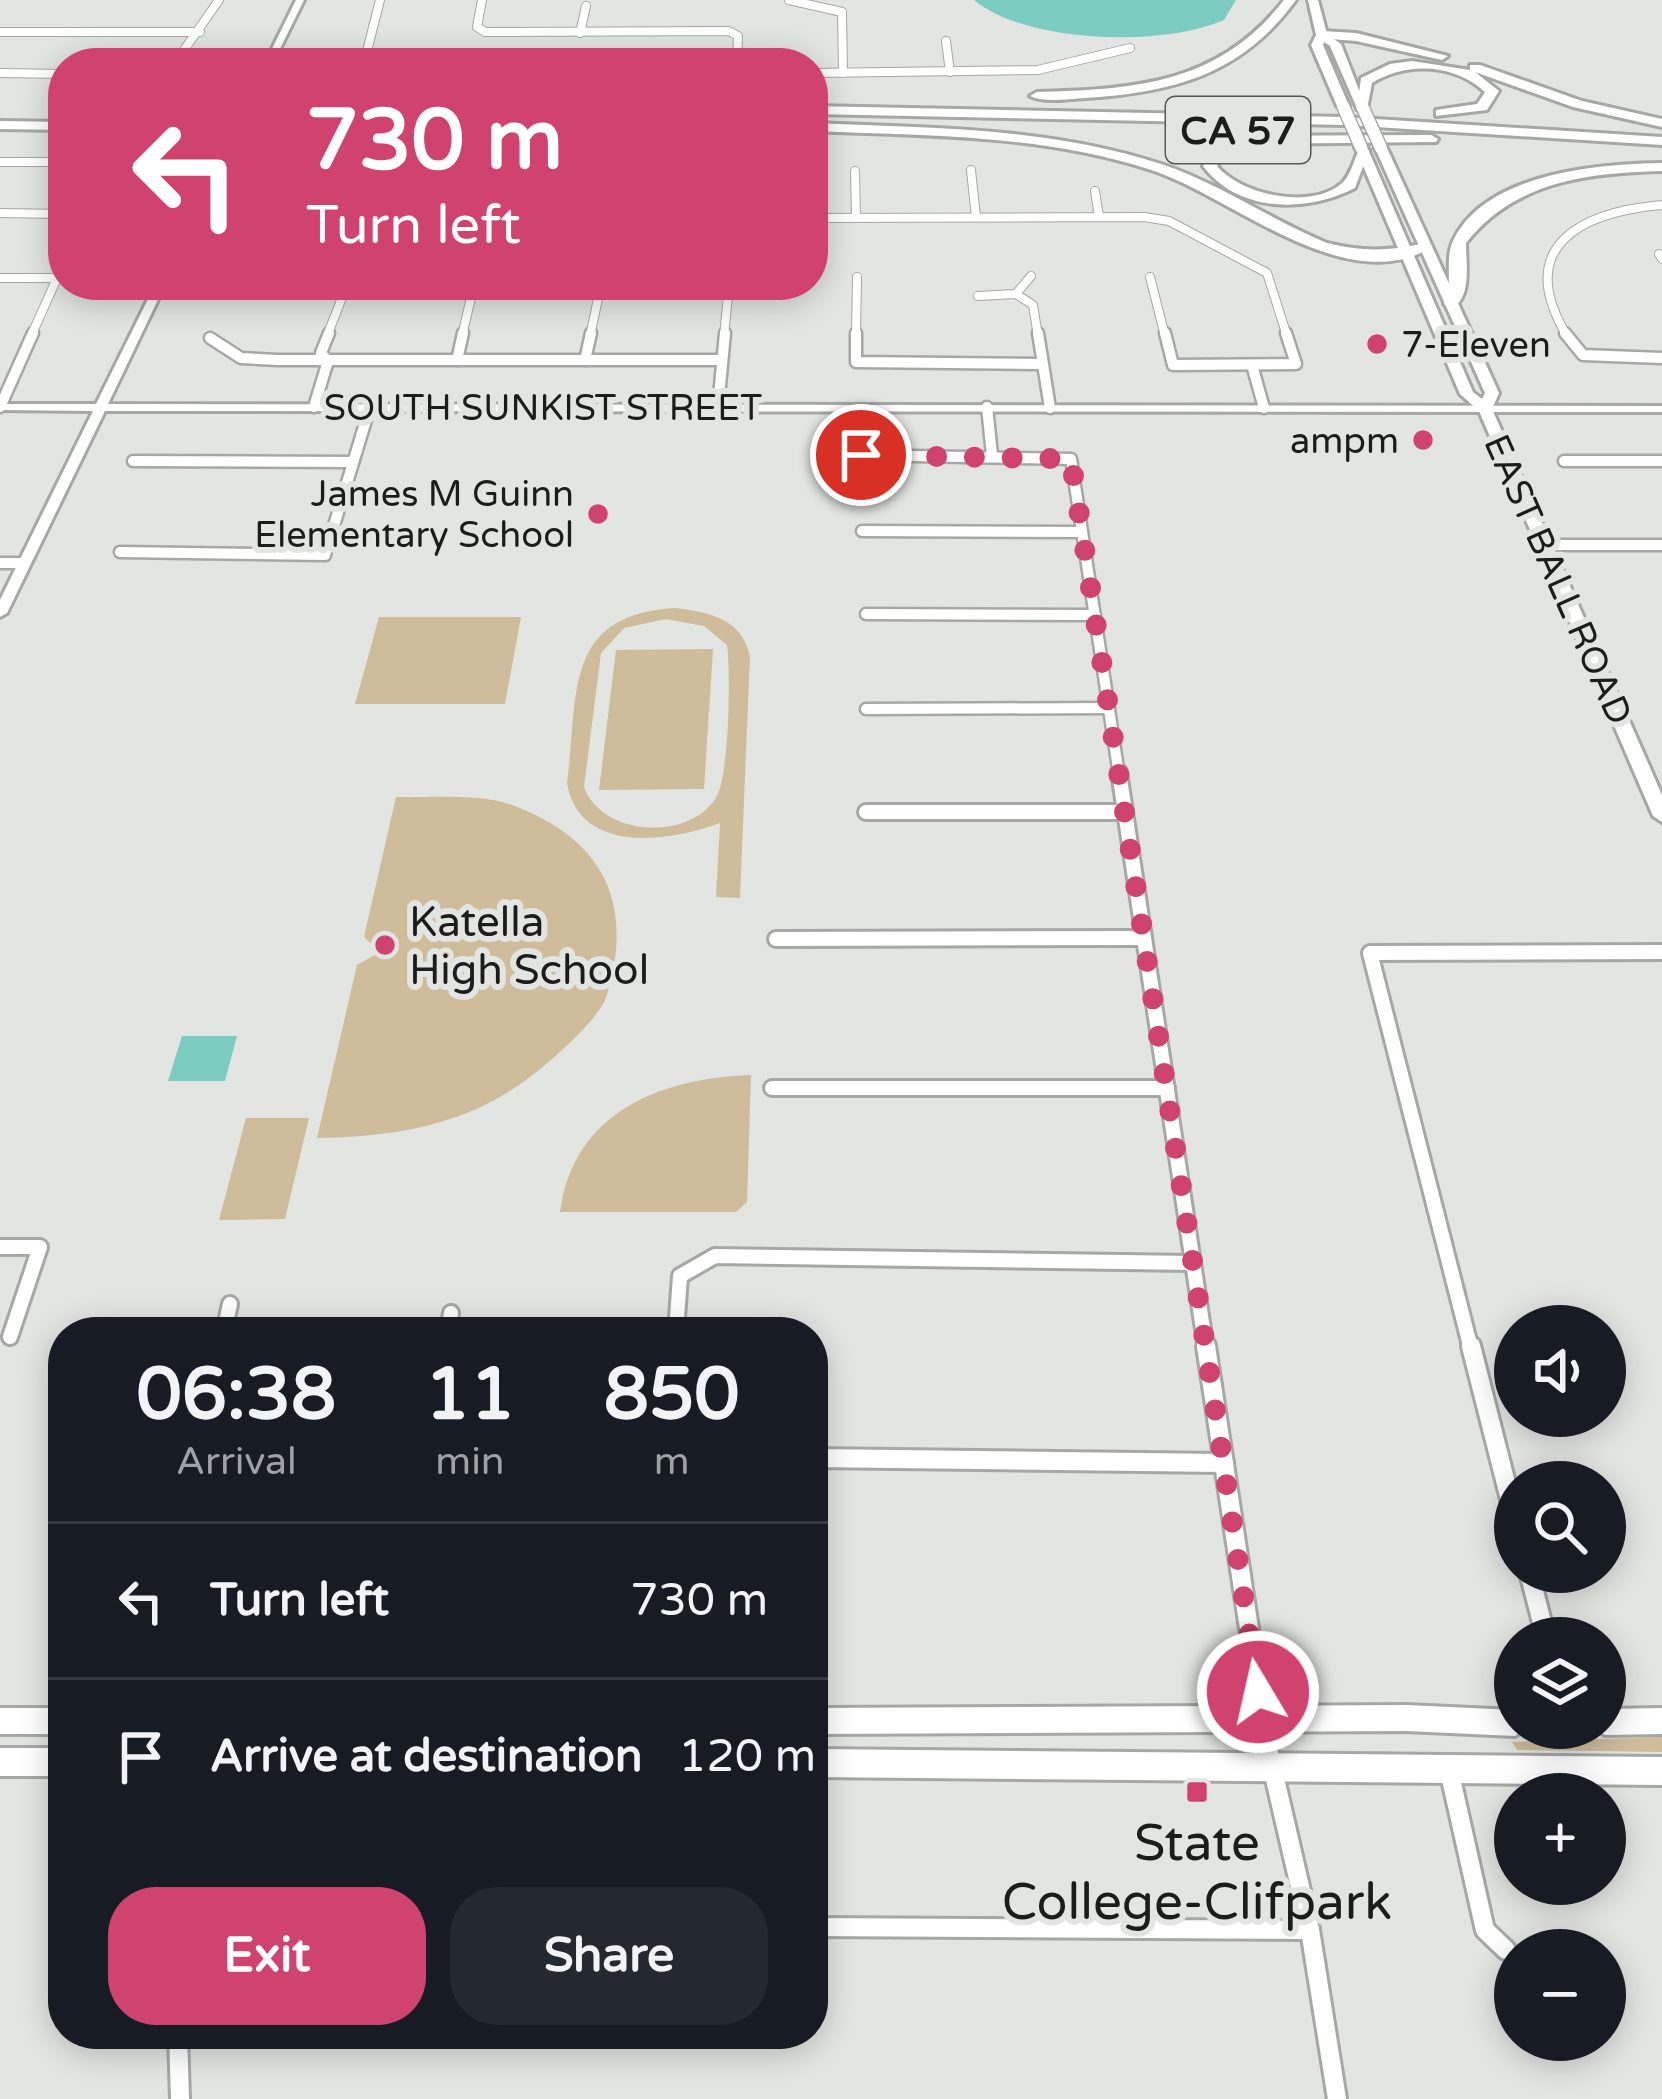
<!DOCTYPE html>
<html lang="en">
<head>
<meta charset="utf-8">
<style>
  :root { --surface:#171b24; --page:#242831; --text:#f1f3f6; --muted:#9ea1a6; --line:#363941; --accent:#d1436f }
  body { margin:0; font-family:"Varela Round",sans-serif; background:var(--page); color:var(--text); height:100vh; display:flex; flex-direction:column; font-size:45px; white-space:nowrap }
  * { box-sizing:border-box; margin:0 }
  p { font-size:39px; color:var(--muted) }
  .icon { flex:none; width:66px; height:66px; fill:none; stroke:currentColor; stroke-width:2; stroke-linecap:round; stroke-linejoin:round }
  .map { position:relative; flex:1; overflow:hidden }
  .details { position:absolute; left:48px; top:1317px; width:780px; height:732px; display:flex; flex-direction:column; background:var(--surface); border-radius:48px; box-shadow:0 6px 30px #0003 }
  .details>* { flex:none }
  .banner { position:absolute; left:48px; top:48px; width:780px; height:252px; border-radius:48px; box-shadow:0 6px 30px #0003; background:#d1436f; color:#fff; overflow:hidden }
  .fabs { position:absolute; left:1494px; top:1305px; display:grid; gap:24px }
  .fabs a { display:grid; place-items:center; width:132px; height:132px; border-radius:50%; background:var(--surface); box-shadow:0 6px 30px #0003; font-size:60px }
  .pin { position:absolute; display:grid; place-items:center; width:102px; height:102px; color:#fff; margin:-51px; border:6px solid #fff; border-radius:50%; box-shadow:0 3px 12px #0007 }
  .me { position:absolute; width:132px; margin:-66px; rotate:351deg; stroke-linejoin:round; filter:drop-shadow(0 0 9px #0008) }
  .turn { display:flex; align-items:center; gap:42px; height:252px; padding:0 60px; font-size:54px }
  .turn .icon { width:156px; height:156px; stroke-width:2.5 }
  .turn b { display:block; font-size:84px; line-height:102px }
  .eta { display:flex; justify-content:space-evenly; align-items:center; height:204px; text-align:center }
  .eta b { font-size:72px; font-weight:700; line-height:84px }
  .cta { display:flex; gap:24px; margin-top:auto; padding:24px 60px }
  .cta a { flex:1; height:138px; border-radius:48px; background:var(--accent); color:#fff; font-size:48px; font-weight:700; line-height:138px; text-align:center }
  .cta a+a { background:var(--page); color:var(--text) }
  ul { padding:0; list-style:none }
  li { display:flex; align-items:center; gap:36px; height:156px; padding:0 60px; border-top:3px solid var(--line) }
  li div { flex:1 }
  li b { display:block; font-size:45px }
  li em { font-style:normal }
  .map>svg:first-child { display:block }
</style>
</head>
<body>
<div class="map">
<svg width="1662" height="2099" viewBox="0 0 1662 2099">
  <rect width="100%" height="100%" fill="#e3e5e2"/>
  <g fill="#cebc9b" fill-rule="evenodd">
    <path d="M 675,608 C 710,612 742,619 750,656 L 740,898 L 716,897 L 720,823 C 669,842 579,855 567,783 C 579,694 562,615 675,608 ZM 666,619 L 704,626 L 727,645 C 731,673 729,773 717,796 C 691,842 602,837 584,787 L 601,653 L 624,628 Z"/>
    <path d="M 379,617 L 521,617 L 505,704 L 355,704 Z"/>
    <path d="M 713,649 L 704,789 L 599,790 L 616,650 Z"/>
    <path d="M 396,797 C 433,798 480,793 515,806 C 605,841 634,904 607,995 C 600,1021 535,1076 510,1091 C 452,1128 384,1137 317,1138 L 357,965 L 380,952 L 364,937 Z"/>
    <path d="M 751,1075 L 747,1202 L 736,1212 L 560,1212 C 573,1112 661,1078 751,1075 Z"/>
    <path d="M 246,1118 L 309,1118 L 285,1219 L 219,1220 Z"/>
    <path d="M 1662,1737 L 1662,1752 L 1517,1750 L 1512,1742 Z"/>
  </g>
  <g fill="#7dccc2">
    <path d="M 974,0 L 1236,0 L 1224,20 C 1162,47 1027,44 974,0 Z"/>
    <path d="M 182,1036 L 237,1036 L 225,1081 L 168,1081 Z"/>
  </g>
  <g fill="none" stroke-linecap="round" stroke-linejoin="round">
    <defs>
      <g id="minor-far3">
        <path d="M 482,0 L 477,27 L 485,32 L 729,31 L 738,36 L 737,63"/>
        <path d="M 789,0 L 842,12 L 843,73"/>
        <path d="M 0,32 L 200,32"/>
        <path d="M 580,33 L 586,6"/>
        <path d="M 946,41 L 950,72"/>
        <path d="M 175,63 L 219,0"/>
        <path d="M 364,63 L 380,0"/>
        <path d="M 0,73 L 63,74"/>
        <path d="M 813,73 L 1038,70 L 1130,48"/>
        <path d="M 0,162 L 63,162"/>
        <path d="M 971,170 L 976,217"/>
        <path d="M 855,171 L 856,218"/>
        <path d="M 1095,191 L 1099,217"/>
        <path d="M 0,213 L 63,214"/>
        <path d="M 813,218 L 1144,217 L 1169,221 L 1267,273 L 1287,336"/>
        <path d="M 1659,254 L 1662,259"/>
        <path d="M 1150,277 L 1165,336"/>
        <path d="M 0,278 L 57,278"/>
        <path d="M 1016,294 L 1033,305 L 1038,336"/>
        <path d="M 978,296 L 1016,294 L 1031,276"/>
        <path d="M 31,336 L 63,265"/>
        <path d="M 327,336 L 347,285"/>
        <path d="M 462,336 L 474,285"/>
        <path d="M 590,336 L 601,285"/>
        <path d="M 724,336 L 729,285"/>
        <path d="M 856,336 L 857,277"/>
        <path d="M 1567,336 C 1513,246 1581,212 1662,205"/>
      </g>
      <g id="minor-far2">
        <path d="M 856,333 L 856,362 L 1042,364"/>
        <path d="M 1038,333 L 1050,408"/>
        <path d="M 1165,333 L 1173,365 L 1296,364 L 1286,333"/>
        <path d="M 1565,333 L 1583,355 L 1662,358"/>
        <path d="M 210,338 L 241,358 L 277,360 L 722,360"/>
        <path d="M 457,360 L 463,333"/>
        <path d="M 585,360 L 591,333"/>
        <path d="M 1252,365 L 1264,408"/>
        <path d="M 0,407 L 33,333"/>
        <path d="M 314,407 L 328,361 L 321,353 L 329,333"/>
        <path d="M 718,407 L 725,333"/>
        <path d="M 987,407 L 992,455"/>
        <path d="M 861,455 L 1071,459 L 1119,775"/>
        <path d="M 133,461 L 353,462"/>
        <path d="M 1564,461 L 1662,461"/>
        <path d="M 862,531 L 1082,532"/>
        <path d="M 1544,545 L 1662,545"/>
        <path d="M 120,552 L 325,555 L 370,407"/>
        <path d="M 0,563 L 24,563"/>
        <path d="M 866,614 L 1095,615"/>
        <path d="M 866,709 L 1109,708"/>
      </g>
      <g id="minor-far1">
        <path d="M 1119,772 L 1206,1349"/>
        <path d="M 866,812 L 1125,812"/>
        <path d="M 776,939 L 1144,938"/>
        <path d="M 772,1088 L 1167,1088"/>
        <path d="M 0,1247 L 40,1247 L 10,1337"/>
        <path d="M 224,1332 L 230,1304"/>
        <path d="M 448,1332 L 451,1313"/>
        <path d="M 676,1332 L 680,1276 L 715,1256 L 1193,1263"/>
        <path d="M 1471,1349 L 1370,953 L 1662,952"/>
      </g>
      <g id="minor">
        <path d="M 1206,1346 L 1266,1740 L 1310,1930 L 1337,2099"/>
        <path d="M 1471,1346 L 1515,1519"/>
        <path d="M 813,1458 L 1224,1463"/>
        <path d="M 1529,1572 L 1546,1638"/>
        <path d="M 1449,1770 L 1485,1930 L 1506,1950"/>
        <path d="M 813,1927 L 1310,1930"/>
        <path d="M 178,2034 L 180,2099"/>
      </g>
      <g id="tertiary">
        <path d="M 296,0 L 304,0 L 273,63 L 265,63 Z"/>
        <path d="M 155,285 L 165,285 L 108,404 L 1662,406 L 1662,412 L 105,411 L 7,613 L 0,617 L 0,600 L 93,411 L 0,410 L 0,404 L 96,404 Z"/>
      </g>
      <g id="primary">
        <path d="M 1308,0 L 1318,0 L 1327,34 L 1341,44 L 1366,108 L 1356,106 L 1330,46 L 1324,42 L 1323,45 L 1349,106 L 1343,110 L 1337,106 L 1311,45 L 1316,35 Z"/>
        <path d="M 1361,143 L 1367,147 L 1473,392 L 1482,399 L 1485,393 L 1375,148 L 1377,145 L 1387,148 L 1499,393 L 1492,409 L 1662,795 L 1662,822 L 1653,816 L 1479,411 L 1460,394 L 1355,147 Z"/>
        <path d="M 1406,1705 L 1515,1710 L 1515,1728 L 1527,1728 L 1515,1736 L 1406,1731 L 813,1734 L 813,1708 Z"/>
        <rect x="0" y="1708" width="63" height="26"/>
        <path d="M 1662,1708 L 1662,1734 L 1605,1735 L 1594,1728 L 1605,1728 L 1605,1709 Z"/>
        <rect x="0" y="1748" width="63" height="28"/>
        <path d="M 813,1749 L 1662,1757 L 1662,1785 L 813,1777 Z"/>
      </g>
      <g id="motorway">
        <path d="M 1284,0 L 1296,0 C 1241,75 1174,92 1085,98 C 1068,99 1045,103 1030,96 L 1037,92 C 1136,89 1219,84 1284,0 Z"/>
        <path d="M 1322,31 L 1356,33 L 1448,56 L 1442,60 L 1356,41 L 1318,38 L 1318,32 Z"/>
        <path d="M 1412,61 L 1470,70 L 1470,65 L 1480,65 L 1582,101 L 1662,119 L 1662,127 L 1573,107 L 1475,72 L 1499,91 L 1487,110 L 1436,116 L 1436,110 L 1477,104 L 1485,92 C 1455,64 1407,61 1372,83 L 1367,109 L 1357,109 L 1361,78 L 1390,64 Z"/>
        <path d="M 813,106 L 1344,117 L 1662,137 L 1662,145 L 1344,125 L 813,114 Z"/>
        <path d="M 0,121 L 63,122 L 63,130 L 0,129 Z"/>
        <path d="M 813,123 C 930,128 1048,127 1161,164 C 1219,183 1271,220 1327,243 C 1363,252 1390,251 1425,243 L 1432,247 C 1345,300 1232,196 1151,170 C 1042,134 926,136 813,131 Z"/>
        <path d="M 1431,135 L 1438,139 L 1436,142 L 1246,144 L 1224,153 L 1217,166 C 1241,195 1310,210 1341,184 C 1350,177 1354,160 1359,150 L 1369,150 L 1355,188 C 1306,213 1238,213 1203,166 L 1214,147 L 1244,136 Z"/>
        <path d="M 1662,163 L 1662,171 C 1587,173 1515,181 1466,243 C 1466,266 1472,296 1452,309 L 1444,304 C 1454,284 1444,260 1453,241 C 1485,173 1598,164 1662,163 Z"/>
      </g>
    </defs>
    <use href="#minor-far3" stroke="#a6a8a5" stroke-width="10"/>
    <use href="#minor-far2" stroke="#a6a8a5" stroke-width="15"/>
    <use href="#minor-far1" stroke="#a6a8a5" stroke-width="20"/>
    <use href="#minor" stroke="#a6a8a5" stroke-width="24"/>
    <use href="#tertiary" stroke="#a6a8a5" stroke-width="6"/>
    <use href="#primary" stroke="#a6a8a5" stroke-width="6"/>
    <use href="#motorway" stroke="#a6a8a5" stroke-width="6"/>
    <use href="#minor-far3" stroke="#fff" stroke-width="8"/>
    <use href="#minor-far2" stroke="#fff" stroke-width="10"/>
    <use href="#minor-far1" stroke="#fff" stroke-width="14"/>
    <use href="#minor" stroke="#fff" stroke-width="18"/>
    <use href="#tertiary" fill="#fff" fill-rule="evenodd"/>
    <use href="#primary" fill="#fff" fill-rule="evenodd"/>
    <use href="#motorway" fill="#fff" fill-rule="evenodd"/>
    <defs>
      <g id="primary-bridge">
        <path d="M 1343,106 L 1361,147"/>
        <path d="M 1362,106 L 1381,148"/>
      </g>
    </defs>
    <use href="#primary-bridge" stroke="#a6a8a5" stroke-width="15" stroke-linecap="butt"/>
    <use href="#primary-bridge" stroke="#fff" stroke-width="12"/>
  </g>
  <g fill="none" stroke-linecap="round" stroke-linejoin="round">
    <path stroke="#d1436f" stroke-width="21" stroke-dasharray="0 37.8" d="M 861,455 L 1071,459 L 1258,1692"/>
  </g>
  <g fill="#d1436f" stroke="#e3e5e2" stroke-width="4.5">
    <circle cx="1377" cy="344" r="12"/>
    <circle cx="1423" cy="440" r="12"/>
    <circle cx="598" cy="514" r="12"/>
    <circle cx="385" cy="945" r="12"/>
    <rect x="1185" y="1780" width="24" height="24" rx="6"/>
  </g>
  <g text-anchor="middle" stroke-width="12" stroke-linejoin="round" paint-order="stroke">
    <g font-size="36" fill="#1b1c1b" stroke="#e3e5e2" text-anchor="end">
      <text x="1401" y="357" text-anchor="start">7-Eleven</text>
      <text x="1399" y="453">ampm</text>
      <text x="574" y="506">James M Guinn<tspan x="574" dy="41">Elementary School</tspan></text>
    </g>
    <g font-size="36" fill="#1b1c1b" stroke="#e3e5e2">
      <text x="543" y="420">SOUTH SUNKIST STREET</text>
      <text transform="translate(1559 579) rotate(66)" y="13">EAST BALL ROAD</text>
    </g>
    <rect fill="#e3e5e2" stroke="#575857" stroke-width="3" x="1166" y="97" width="144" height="66" rx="9"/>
    <g font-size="39" font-weight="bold" fill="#1b1c1b">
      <text x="1238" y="144">CA 57</text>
    </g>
    <g font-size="42" fill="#1b1c1b" stroke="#e3e5e2" text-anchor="start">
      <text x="409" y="936">Katella<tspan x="409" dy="48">High School</tspan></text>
    </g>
    <g font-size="51" fill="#1b1c1b" stroke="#e3e5e2">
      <text x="1197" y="1860">State<tspan x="1197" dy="59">College-Clifpark</tspan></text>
    </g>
  </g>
</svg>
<div class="fabs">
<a><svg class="icon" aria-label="sound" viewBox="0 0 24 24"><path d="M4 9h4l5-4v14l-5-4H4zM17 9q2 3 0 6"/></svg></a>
<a><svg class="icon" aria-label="search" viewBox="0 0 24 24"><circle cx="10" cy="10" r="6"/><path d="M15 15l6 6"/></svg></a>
<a><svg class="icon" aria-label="layers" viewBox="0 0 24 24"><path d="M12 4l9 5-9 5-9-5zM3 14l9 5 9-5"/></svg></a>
<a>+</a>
<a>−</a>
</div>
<div class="pin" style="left:861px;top:455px;background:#d93025"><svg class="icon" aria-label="arrive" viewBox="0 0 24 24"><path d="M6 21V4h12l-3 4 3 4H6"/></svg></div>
<svg class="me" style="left:1258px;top:1692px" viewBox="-20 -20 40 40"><circle r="17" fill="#d1436f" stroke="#fff" stroke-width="3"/><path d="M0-11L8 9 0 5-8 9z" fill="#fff"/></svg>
<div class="banner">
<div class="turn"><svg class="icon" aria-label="left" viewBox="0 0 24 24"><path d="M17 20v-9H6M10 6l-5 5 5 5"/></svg><div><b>730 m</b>Turn left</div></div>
</div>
<section class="details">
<div class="eta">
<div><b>06:38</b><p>Arrival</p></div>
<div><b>11</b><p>min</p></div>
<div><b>850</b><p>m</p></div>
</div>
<ul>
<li><svg class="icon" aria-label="left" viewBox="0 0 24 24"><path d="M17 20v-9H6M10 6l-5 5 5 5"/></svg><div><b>Turn left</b></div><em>730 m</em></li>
<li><svg class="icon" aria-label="arrive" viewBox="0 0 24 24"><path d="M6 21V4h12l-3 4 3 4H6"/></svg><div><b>Arrive at destination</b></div><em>120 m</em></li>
</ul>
<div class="cta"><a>Exit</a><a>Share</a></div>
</section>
</div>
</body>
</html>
